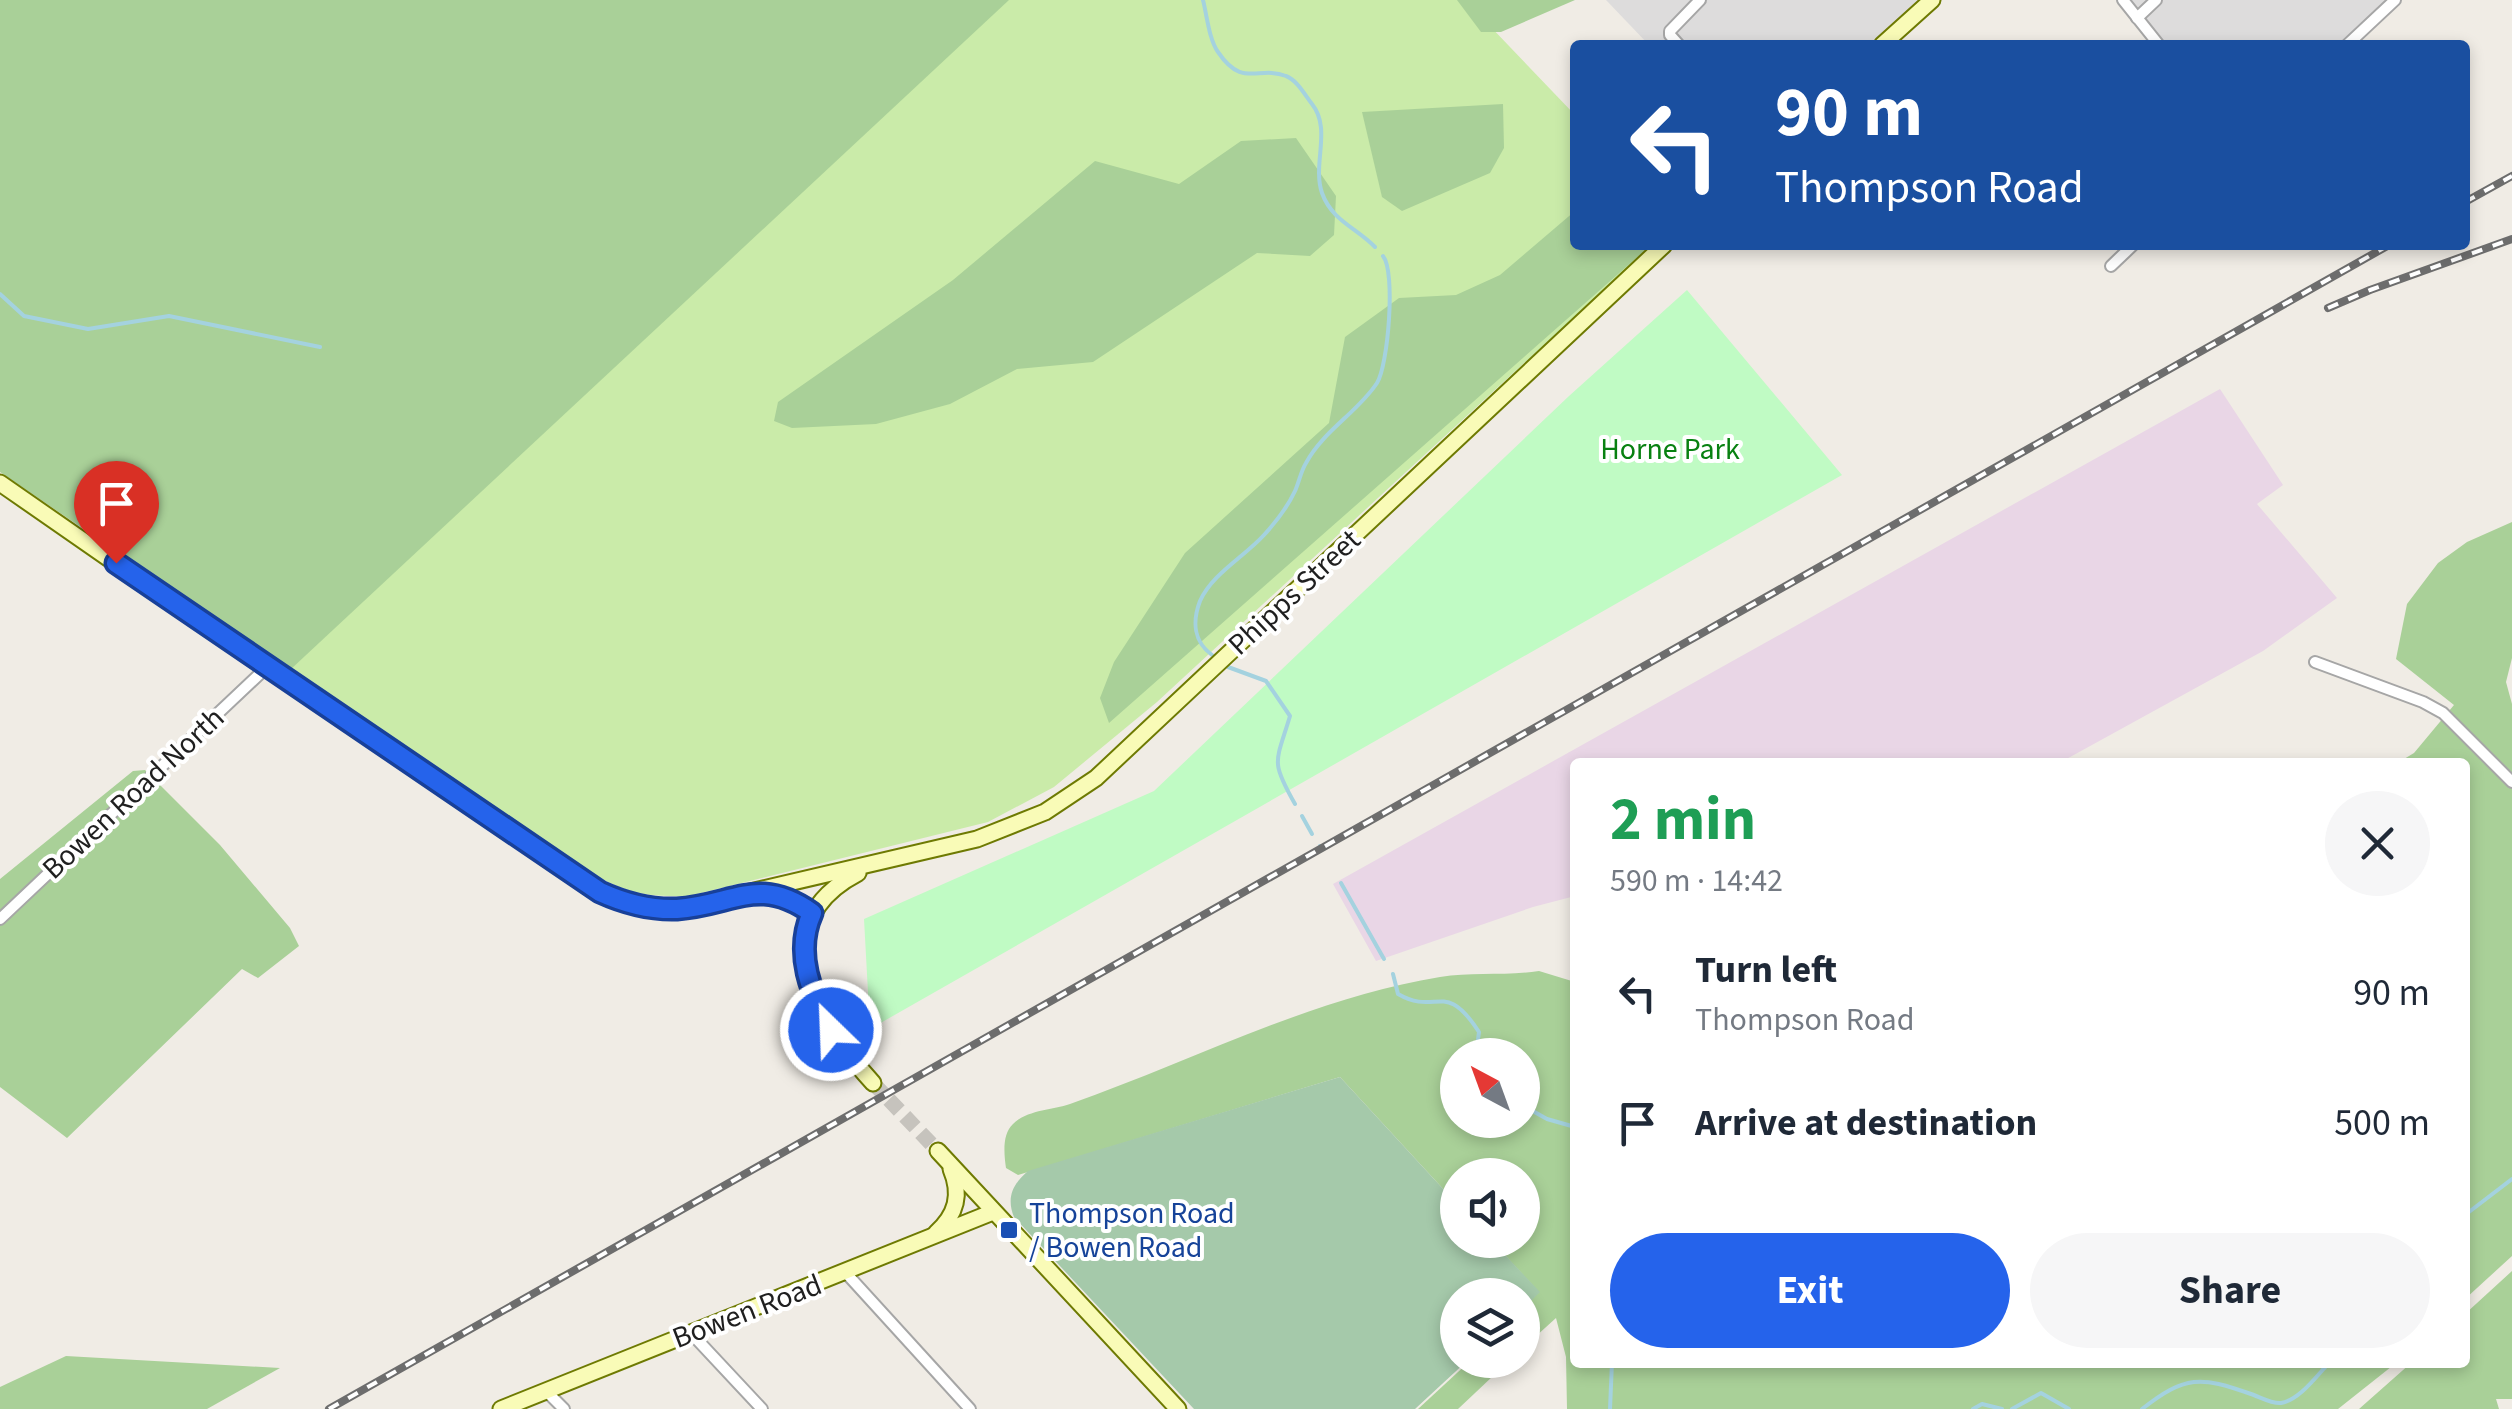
<!DOCTYPE html>
<html lang="en">
<head>
<meta charset="utf-8">
<style>
  :root { --surface:#fff; --page:#f6f6f7; --text:#1f2937; --muted:#747a83; --accent:#2563eb }
  body { margin:0; font-family:"Source Sans 3",sans-serif; background:var(--page); color:var(--text); height:100vh; display:flex; flex-direction:column; font-size:38px; white-space:nowrap }
  * { box-sizing:border-box; margin:0 }
  p { font-size:32px; color:var(--muted) }
  .icon { flex:none; width:55px; height:55px; fill:none; stroke:currentColor; stroke-width:2; stroke-linecap:round; stroke-linejoin:round }
  .map { position:relative; flex:1; overflow:hidden }
  .drawer { position:absolute; left:1570px; top:758px; width:900px; height:610px; display:flex; flex-direction:column; background:var(--surface); border-radius:10px; box-shadow:0 5px 15px #0003 }
  .drawer>* { flex:none }
  .banner { position:absolute; left:1570px; top:40px; width:900px; height:210px; border-radius:10px; box-shadow:0 5px 15px #0003; background:#1a4fa0; color:#fff; overflow:hidden }
  .needle { width:65px; rotate:319deg }
  .controls { position:absolute; left:1440px; top:1038px; display:grid; gap:20px }
  .controls a { display:grid; place-items:center; width:100px; height:100px; border-radius:50%; background:var(--surface); box-shadow:0 5px 15px #0003; font-size:50px }
  .pin { position:absolute; display:grid; place-items:center; width:85px; height:85px; color:#fff; margin:-102px -42px; border-radius:50% 50% 50% 0; rotate:-45deg; box-shadow:0 0 10px #0007 }
  .pin .icon { rotate:45deg }
  .me { position:absolute; width:110px; margin:-55px; rotate:336deg; stroke-linejoin:round; filter:drop-shadow(0 0 8px #0008) }
  .turn { display:flex; align-items:center; gap:35px; height:210px; padding:0 40px; font-size:45px }
  .turn .icon { width:130px; height:130px; stroke-width:2.5 }
  .turn b { display:block; font-size:70px; line-height:85px }
  .round { display:grid; place-items:center; flex:none; width:105px; height:105px; border-radius:52px; background:var(--page) }
  .headline { display:flex; align-items:center; justify-content:space-between; height:170px; padding:0 40px }
  h1 { font-size:60px; font-weight:700; line-height:75px; color:#1e9e55 }
  .primary-button { display:flex; gap:20px; margin-top:auto; padding:20px 40px }
  .primary-button a { flex:1; height:115px; border-radius:60px; background:var(--accent); color:#fff; font-size:40px; font-weight:700; line-height:115px; text-align:center }
  .primary-button a+a { background:var(--page); color:var(--text) }
  ul { padding:0; list-style:none }
  li { display:flex; align-items:center; gap:30px; height:130px; padding:0 40px }
  li div { flex:1 }
  li b { display:block; font-size:38px }
  li em { font-style:normal }
  .map>svg:first-child { display:block }
</style>
</head>
<body>
<div class="map">
<svg width="2512" height="1409" viewBox="0 0 2512 1409">
  <rect width="100%" height="100%" fill="#f0ece5"/>
  <g fill="#dddcdc">
    <path d="M 1606,0 L 1927,0 L 1879,45 L 1649,45 Z"/>
    <path d="M 2123,0 L 2387,0 L 2338,45 L 2159,45 Z"/>
  </g>
  <path fill="#e9d6e6" d="M 2220,389 L 2283,485 L 2257,504 L 2337,598 L 2263,651 L 2061,762 L 1575,762 L 1575,896 L 1533,907 L 1376,961 L 1333,884 Z"/>
  <path fill="#caeba9" d="M 986,0 L 1465,0 L 1575,115 L 1575,245 L 1652,245 L 1157,702 L 1054,787 L 988,822 L 689,896 C 641,897 626,893 584,869 L 281,664 L 349,592 Z"/>
  <g fill="#a9d098" fill-rule="evenodd">
    <path d="M 0,0 L 1009,0 L 290,670 L 0,472 Z"/>
    <path d="M 1457,0 L 1575,0 L 1501,32 L 1481,32 Z"/>
    <path d="M 1503,104 L 1504,148 L 1490,173 L 1402,211 L 1382,197 L 1362,112 Z"/>
    <path d="M 1296,138 L 1336,196 L 1334,235 L 1310,256 L 1257,253 L 1093,362 L 1017,369 L 950,404 L 876,424 L 792,428 L 774,421 L 778,402 L 953,280 L 1095,161 L 1179,184 L 1241,141 Z"/>
    <path d="M 1575,211 L 1575,245 L 1651,245 L 1109,723 L 1100,698 L 1114,662 L 1185,553 L 1329,423 L 1345,337 L 1399,298 L 1456,295 L 1500,275 Z"/>
    <path d="M 2512,522 L 2512,658 L 2506,682 L 2512,704 L 2512,1256 L 2465,1299 L 2465,762 L 2399,762 L 2414,753 L 2454,705 L 2396,659 L 2407,604 L 2438,563 L 2467,542 Z"/>
    <path d="M 145,770 L 220,845 L 290,928 L 299,946 L 258,978 L 242,969 L 67,1138 L 0,1087 L 0,879 L 133,771 Z"/>
    <path d="M 1539,971 L 1575,982 L 1575,1362 L 2396,1363 L 2338,1409 L 1567,1409 L 1566,1357 L 1556,1318 L 1523,1348 L 1523,1307 L 1538,1291 L 1491,1240 L 1522,1240 L 1522,1175 L 1458,1175 L 1457,1204 L 1340,1077 L 1018,1175 L 1006,1168 C 1004,1154 1002,1134 1013,1124 C 1027,1110 1052,1110 1070,1104 C 1193,1061 1311,998 1440,977 C 1473,972 1507,976 1539,971 ZM 1458,1055 L 1522,1055 L 1522,1120 L 1458,1120 Z"/>
    <path d="M 2512,1271 L 2512,1399 L 2496,1399 L 2499,1409 L 2359,1409 L 2411,1363 L 2465,1362 L 2465,1314 Z"/>
    <path d="M 66,1356 L 280,1368 L 207,1409 L 0,1409 L 0,1387 Z"/>
    <path d="M 1471,1360 L 1510,1360 L 1458,1409 L 1418,1409 Z"/>
  </g>
  <path fill="#a5c9aa" d="M 1340,1077 L 1457,1204 L 1458,1240 L 1491,1240 L 1540,1292 L 1523,1309 L 1522,1295 L 1458,1295 L 1458,1360 L 1468,1360 L 1415,1409 L 1194,1409 L 1014,1217 C 1006,1197 1013,1184 1028,1171 Z"/>
  <path fill="#c0fbc4" d="M 1687,290 L 1842,475 L 870,1029 L 864,919 L 1154,791 L 1569,396 Z"/>
  <g fill="none" stroke-linecap="round" stroke-linejoin="round">
    <g stroke="#a4d2df" stroke-width="4">
      <path d="M 1203,0 C 1207,16 1209,39 1218,52 C 1243,89 1258,65 1286,76 C 1297,80 1305,95 1312,104 C 1332,129 1312,164 1322,193 C 1332,221 1357,228 1375,247"/>
      <path d="M 0,294 L 24,316 L 88,329 L 169,316 L 320,347"/>
      <path d="M 1212,655 C 1194,642 1192,622 1200,601 C 1212,574 1244,557 1264,535 C 1275,523 1288,506 1295,491 C 1299,482 1301,471 1306,463 C 1323,431 1358,412 1377,383 C 1388,366 1396,272 1383,256"/>
      <path d="M 1228,667 L 1266,681 L 1290,716 C 1276,763 1270,760 1295,804"/>
      <path d="M 1302,816 L 1312,834"/>
      <path d="M 1320,846 L 1320,848"/>
      <path d="M 1341,883 L 1384,959"/>
      <path d="M 1393,974 L 1398,994 C 1438,1017 1444,978 1479,1032 L 1476,1055"/>
      <path d="M 1522,1105 L 1547,1119 L 1575,1127"/>
      <path d="M 2465,1215 L 2512,1179"/>
      <path d="M 1610,1409 L 1612,1362"/>
      <path d="M 1973,1409 L 1982,1404 L 2002,1409"/>
      <path d="M 2012,1409 L 2041,1393 L 2069,1409"/>
      <path d="M 2142,1409 C 2186,1375 2200,1376 2251,1394 C 2260,1397 2272,1404 2281,1403 C 2300,1400 2317,1375 2330,1362"/>
    </g>
    <path stroke="#c6c3bd" stroke-width="15" stroke-dasharray="15 8" stroke-linecap="butt" d="M 873,1083 L 938,1151"/>
    <defs>
      <g id="street">
        <path d="M 2123,0 L 2159,45"/>
        <path d="M 2137,18 L 2156,0"/>
        <path d="M 1679,45 L 1670,35 L 1670,31 L 1700,0"/>
        <path d="M 2347,45 L 2395,0"/>
        <path d="M 2111,266 L 2133,245"/>
        <path d="M 2315,662 L 2423,702 L 2443,713 L 2512,782"/>
        <path d="M 0,919 L 266,668"/>
        <path d="M 846,1273 L 970,1409"/>
        <path d="M 690,1332 L 762,1409"/>
        <path d="M 545,1390 L 564,1409"/>
      </g>
      <g id="secondary">
        <path d="M 1882,45 L 1932,0"/>
        <path d="M 0,483 L 262,665 L 601,892 C 626,904 649,908 677,909 L 977,839 L 1045,812 L 1096,778 L 1664,245"/>
        <path d="M 858,873 C 758,925 818,1023 873,1083"/>
        <path d="M 766,893 L 782,895 L 812,913"/>
        <path d="M 938,1151 L 1178,1409"/>
        <path d="M 936,1233 C 956,1215 962,1195 951,1169"/>
        <path d="M 501,1409 L 993,1212"/>
      </g>
    </defs>
    <use href="#street" stroke="#a6a6a6" stroke-width="14"/>
    <use href="#secondary" stroke="#6e7a02" stroke-width="19"/>
    <use href="#street" stroke="#fff" stroke-width="10"/>
    <use href="#secondary" stroke="#f9fbb7" stroke-width="15"/>
    <defs>
      <g id="rail">
        <path d="M 2465,202 L 2512,176"/>
        <path d="M 2328,308 L 2370,290 L 2512,239"/>
        <path d="M 329,1409 L 2389,245"/>
      </g>
    </defs>
    <use href="#rail" stroke="#6d6d6d" stroke-width="8"/>
    <use href="#rail" stroke="#fff" stroke-width="4" stroke-dasharray="11" stroke-linecap="butt"/>
  </g>
  <g fill="none" stroke-linecap="round" stroke-linejoin="round">
    <defs>
      <path id="route" d="M 116,563 L 600,892 C 624,903 650,910 677,909 C 734,905 758,875 812,913 C 794,953 811,994 831,1030"/>
    </defs>
    <use href="#route" stroke="#184099" stroke-width="25"/>
    <use href="#route" stroke="#2563eb" stroke-width="18"/>
  </g>
  <rect fill="#1a4fb4" stroke="#fff" stroke-width="4" x="999" y="1220" width="20" height="20" rx="5"/>
  <g text-anchor="middle" stroke-width="8" stroke-linejoin="round" paint-order="stroke">
    <g font-size="30" fill="#088111" stroke="#fff">
      <text x="1670" y="459">Horne Park</text>
    </g>
    <g font-size="30" fill="#1f1f1f" stroke="#fff">
      <text transform="translate(1294 592) rotate(-43)" y="10">Phipps Street</text>
      <text transform="translate(133 793) rotate(-43)" y="10">Bowen Road North</text>
      <text transform="translate(747 1311) rotate(-21)" y="10">Bowen Road</text>
    </g>
    <g font-size="30" fill="#164399" stroke="#fff" text-anchor="start">
      <text x="1029" y="1223">Thompson Road<tspan x="1029" dy="34">/ Bowen Road</tspan></text>
    </g>
  </g>
</svg>
<div class="controls">
<a><svg class="needle" viewBox="-14 -14 28 28"><path d="M0-13l5 13h-10z" fill="#e53935"/><path d="M0 13l5-13h-10z" fill="#747a83"/></svg></a>
<a><svg class="icon" aria-label="sound" viewBox="0 0 24 24"><path d="M4 9h4l5-4v14l-5-4H4zM17 9q2 3 0 6"/></svg></a>
<a><svg class="icon" aria-label="layers" viewBox="0 0 24 24"><path d="M12 4l9 5-9 5-9-5zM3 14l9 5 9-5"/></svg></a>
</div>
<div class="pin" style="left:116px;top:563px;background:#d93025"><svg class="icon" aria-label="arrive" viewBox="0 0 24 24"><path d="M6 21V4h12l-3 4 3 4H6"/></svg></div>
<svg class="me" style="left:831px;top:1030px" viewBox="-20 -20 40 40"><circle r="17" fill="#2563eb" stroke="#fff" stroke-width="3"/><path d="M0-11L8 9 0 5-8 9z" fill="#fff"/></svg>
<div class="banner">
<div class="turn"><svg class="icon" aria-label="left" viewBox="0 0 24 24"><path d="M17 20v-9H6M10 6l-5 5 5 5"/></svg><div><b>90 m</b>Thompson Road</div></div>
</div>
<section class="drawer">
<div class="headline"><div><h1>2 min</h1><p>590 m · 14:42</p></div><a class="round"><svg class="icon" aria-label="close" viewBox="0 0 24 24"><path d="M6 6l12 12M18 6L6 18"/></svg></a></div>
<ul>
<li><svg class="icon" aria-label="left" viewBox="0 0 24 24"><path d="M17 20v-9H6M10 6l-5 5 5 5"/></svg><div><b>Turn left</b><p>Thompson Road</p></div><em>90 m</em></li>
<li><svg class="icon" aria-label="arrive" viewBox="0 0 24 24"><path d="M6 21V4h12l-3 4 3 4H6"/></svg><div><b>Arrive at destination</b></div><em>500 m</em></li>
</ul>
<div class="primary-button"><a>Exit</a><a>Share</a></div>
</section>
</div>
</body>
</html>
